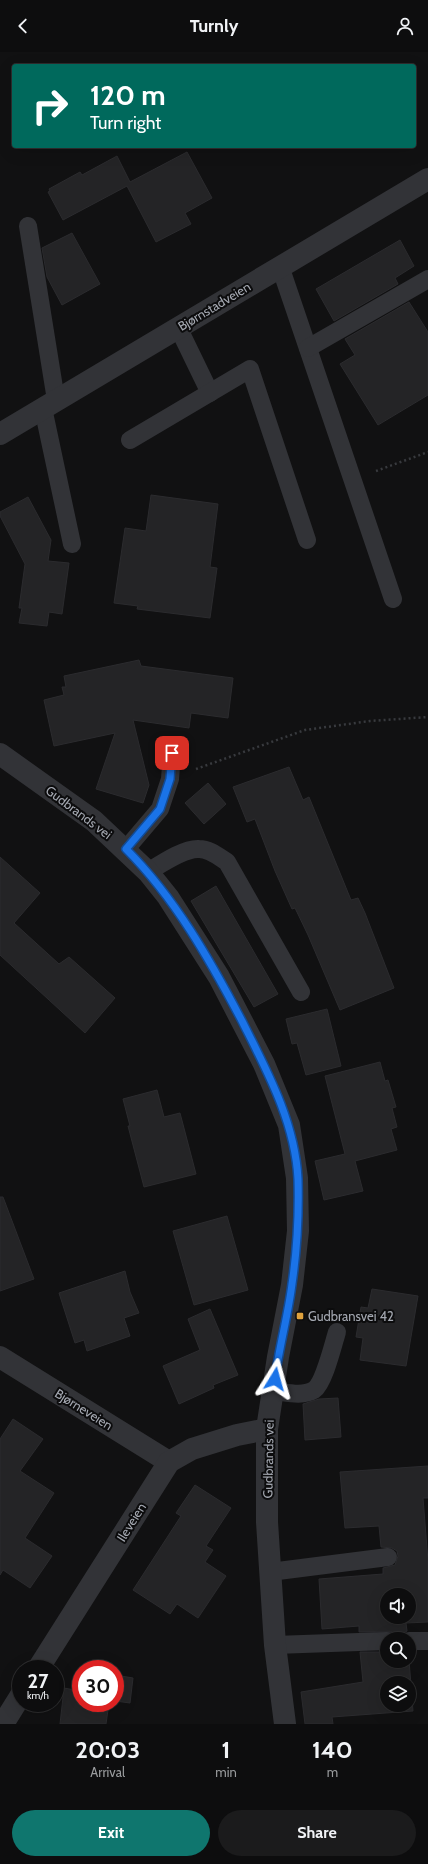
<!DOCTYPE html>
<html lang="en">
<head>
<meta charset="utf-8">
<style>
  :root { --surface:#0d0d0e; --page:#1b1b1c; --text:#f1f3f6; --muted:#9a9c9e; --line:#2d2d2e; --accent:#0f766e }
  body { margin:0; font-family:Cabin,sans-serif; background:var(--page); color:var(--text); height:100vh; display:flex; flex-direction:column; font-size:15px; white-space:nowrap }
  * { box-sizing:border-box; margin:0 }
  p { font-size:13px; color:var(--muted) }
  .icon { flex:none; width:22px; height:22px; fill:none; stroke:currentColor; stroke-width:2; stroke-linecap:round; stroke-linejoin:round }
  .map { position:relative; height:1672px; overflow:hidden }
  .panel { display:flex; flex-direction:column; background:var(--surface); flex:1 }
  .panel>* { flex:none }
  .banner { position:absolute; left:12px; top:12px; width:404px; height:84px; border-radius:4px; box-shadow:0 4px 16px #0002,0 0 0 1px var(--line); background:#00695c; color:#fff; overflow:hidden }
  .buttons { position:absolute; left:380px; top:1536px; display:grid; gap:8px }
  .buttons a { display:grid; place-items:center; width:36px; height:36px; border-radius:50%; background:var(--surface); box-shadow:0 4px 16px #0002,0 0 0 1px var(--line); font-size:20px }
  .speed { position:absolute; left:12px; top:1608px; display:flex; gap:8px; font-size:20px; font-weight:700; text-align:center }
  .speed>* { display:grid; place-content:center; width:52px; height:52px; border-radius:50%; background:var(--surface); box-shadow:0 4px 16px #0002,0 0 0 1px var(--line); line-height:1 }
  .speed small { font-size:10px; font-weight:400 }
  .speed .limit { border:6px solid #d22; background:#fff; color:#111 }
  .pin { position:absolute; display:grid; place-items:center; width:34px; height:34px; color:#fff; margin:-17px; border-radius:8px; box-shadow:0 2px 6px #0006 }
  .me { position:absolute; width:44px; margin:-22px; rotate:8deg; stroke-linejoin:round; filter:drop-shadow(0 0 3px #0008) }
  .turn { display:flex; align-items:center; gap:14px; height:84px; padding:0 12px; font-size:18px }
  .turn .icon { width:52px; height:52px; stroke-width:2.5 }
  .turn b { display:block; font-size:28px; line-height:34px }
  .eta { display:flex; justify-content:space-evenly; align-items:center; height:68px; text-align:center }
  .eta b { font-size:24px; font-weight:700; line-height:28px }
  .cta { display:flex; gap:8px; margin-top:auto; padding:8px 12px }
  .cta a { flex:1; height:46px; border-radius:24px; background:var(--accent); color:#fff; font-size:16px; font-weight:700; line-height:46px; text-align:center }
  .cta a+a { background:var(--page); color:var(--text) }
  header { display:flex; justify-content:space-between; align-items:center; height:52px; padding:0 12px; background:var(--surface); font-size:18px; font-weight:700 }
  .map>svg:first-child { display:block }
</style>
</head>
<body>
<header><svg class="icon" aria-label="back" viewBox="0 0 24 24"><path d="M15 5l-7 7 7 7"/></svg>Turnly<svg class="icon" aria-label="person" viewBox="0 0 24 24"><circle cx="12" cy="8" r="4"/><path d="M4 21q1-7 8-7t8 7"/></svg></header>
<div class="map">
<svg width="428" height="1672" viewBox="0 0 428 1672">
  <rect width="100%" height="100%" fill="#111112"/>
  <g fill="#242426" stroke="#2b2b2e" fill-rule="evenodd">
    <path d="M 187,100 L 212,146 L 185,161 L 191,172 L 156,190 L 127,134 L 63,168 L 48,140 L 50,139 L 49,137 L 80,120 L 82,123 L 117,104 L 130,130 Z"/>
    <path d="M 72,181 L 100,232 L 62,253 L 47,225 L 42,196 Z"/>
    <path d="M 400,188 L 414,214 L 395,226 L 398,232 L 334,269 L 316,237 Z"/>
    <path d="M 409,250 L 428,280 L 428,343 L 378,373 L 340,312 L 355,303 L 345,287 Z"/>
    <path d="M 151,443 L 218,452 L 210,515 L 217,516 L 210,566 L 137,557 L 138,554 L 114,551 L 125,476 L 146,479 Z"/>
    <path d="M 28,445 L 51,488 L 48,509 L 69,511 L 62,562 L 49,560 L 47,574 L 19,571 L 22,556 L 19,556 L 25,512 L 0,464 L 0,460 Z"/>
    <path d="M 139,608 L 141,614 L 233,626 L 228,666 L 191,661 L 189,676 L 133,668 L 149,733 L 143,751 L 96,737 L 115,681 L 54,694 L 44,648 L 64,643 L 62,635 L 66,635 L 64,624 Z"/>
    <path d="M 289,715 L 303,748 L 309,745 L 351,848 L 358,846 L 365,861 L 394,936 L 340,958 L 308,883 L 295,856 L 292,857 L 275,819 L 255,767 L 247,770 L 233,735 Z"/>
    <path d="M 208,731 L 226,752 L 204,772 L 185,751 Z"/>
    <path d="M 0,805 L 40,841 L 14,871 L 59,912 L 69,905 L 115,946 L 85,981 L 0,903 Z"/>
    <path d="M 216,834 L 278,942 L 254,955 L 191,849 Z"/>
    <path d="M 327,957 L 341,1014 L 306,1023 L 297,991 L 292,992 L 286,967 Z"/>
    <path d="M 380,1010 L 385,1029 L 388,1028 L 396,1055 L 392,1056 L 397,1075 L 391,1077 L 397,1098 L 355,1109 L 363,1139 L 324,1148 L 315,1109 L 345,1102 L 325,1024 Z"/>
    <path d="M 157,1038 L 164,1065 L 180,1061 L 196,1122 L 144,1135 L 128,1074 L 130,1074 L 123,1047 Z"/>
    <path d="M 0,1145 L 3,1145 L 34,1227 L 0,1239 Z"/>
    <path d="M 227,1164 L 248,1238 L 194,1253 L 173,1179 Z"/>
    <path d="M 125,1219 L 130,1240 L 139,1261 L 124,1266 L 130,1284 L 87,1299 L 84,1288 L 75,1291 L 59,1241 Z"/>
    <path d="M 372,1237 L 418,1244 L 406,1314 L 360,1308 L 363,1286 L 356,1285 L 361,1255 L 368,1256 Z"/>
    <path d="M 210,1257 L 238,1323 L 213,1333 L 214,1336 L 179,1352 L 163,1314 L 200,1298 L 188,1267 Z"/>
    <path d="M 338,1346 L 341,1385 L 305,1388 L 303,1352 L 319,1347 Z"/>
    <path d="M 13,1367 L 43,1387 L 20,1419 L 54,1441 L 25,1486 L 52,1504 L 30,1536 L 3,1518 L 0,1523 L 0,1387 Z"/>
    <path d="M 428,1414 L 428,1446 L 423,1446 L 428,1509 L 428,1570 L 406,1571 L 407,1579 L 400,1583 L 399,1587 L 397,1587 L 392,1580 L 359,1580 L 359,1574 L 322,1577 L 319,1527 L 383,1522 L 383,1516 L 395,1513 L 398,1504 L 397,1499 L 392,1496 L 381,1495 L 379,1474 L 345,1476 L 340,1420 ZM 387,1543 L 409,1543 L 409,1565 L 387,1565 Z"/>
    <path d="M 195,1433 L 231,1456 L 206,1494 L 213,1498 L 205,1510 L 226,1524 L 198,1566 L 177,1552 L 170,1562 L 133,1538 L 181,1464 L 176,1461 Z"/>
    <path d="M 360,1600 L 387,1600 L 387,1609 L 409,1608 L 413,1659 L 332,1665 L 333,1672 L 305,1672 L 301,1640 L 363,1630 ZM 387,1631 L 409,1631 L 409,1653 L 387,1653 Z"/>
    <path d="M 78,1618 L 81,1619 L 81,1651 L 109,1651 L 106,1672 L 60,1672 L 64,1636 L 75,1638 Z"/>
    <path d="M 115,1623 L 133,1626 L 130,1651 L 115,1649 Z"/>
  </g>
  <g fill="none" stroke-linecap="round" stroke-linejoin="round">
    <g stroke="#383a3e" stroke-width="2.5" stroke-dasharray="2 3" stroke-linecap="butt">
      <path d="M 376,419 L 428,400"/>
      <path d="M 196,717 L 305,678 L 370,669 L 428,665"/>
    </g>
    <g stroke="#323337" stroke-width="18">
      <path d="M 28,174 L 56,348"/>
      <path d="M 280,214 L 393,547"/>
      <path d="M 178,275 L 210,341"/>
      <path d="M 308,296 L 428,227"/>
      <path d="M 43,356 L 72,492"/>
      <path d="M 130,388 L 250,317 L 307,488"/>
      <path d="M 126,797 L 160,757 L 170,727 L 172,701"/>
      <path d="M 148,820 C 161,812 184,796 199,797 C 210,797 219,805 227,810 L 301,940"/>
      <path d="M 273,1339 C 285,1340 302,1345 314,1338 C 324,1331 333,1293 337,1280"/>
      <path d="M 270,1520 L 388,1505"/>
      <path d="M 409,1589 L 428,1589"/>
      <path d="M 275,1593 L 387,1589"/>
    </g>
    <g stroke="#323337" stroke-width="22">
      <path d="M 0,382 L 428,127"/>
      <path d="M 0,702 L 94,769 L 148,820 L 168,845 L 219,925 L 264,1012 L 289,1073 L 297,1126 L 298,1179 L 292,1233 L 278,1305 L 267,1377 L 267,1470 L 275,1593 L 285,1672"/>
      <path d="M 0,1305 L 169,1410"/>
      <path d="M 38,1617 L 169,1410 L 192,1397 L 237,1383 L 267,1377"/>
      <path d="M 3,1672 L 21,1643"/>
    </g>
  </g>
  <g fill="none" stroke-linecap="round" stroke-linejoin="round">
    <defs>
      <path id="route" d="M 172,701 L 170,727 L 160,757 L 126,797 C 175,846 210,908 242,969 C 267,1019 295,1070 298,1127 C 299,1162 297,1198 292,1232 C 288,1264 279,1295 275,1327"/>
    </defs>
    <use href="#route" stroke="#114b97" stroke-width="10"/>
    <use href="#route" stroke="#1a73e8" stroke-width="7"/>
  </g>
  <rect fill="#dea13d" stroke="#0c0c0d" stroke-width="1.5" x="296" y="1260" width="8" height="8" rx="2"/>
  <g text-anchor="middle" stroke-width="4" stroke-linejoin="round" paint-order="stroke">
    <g font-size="13" fill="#a4a8b1" stroke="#0c0c0d">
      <text transform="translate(214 254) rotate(-31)" y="5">Bjørnstadveien</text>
      <text transform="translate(79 760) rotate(37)" y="5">Gudbrands vei</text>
      <text transform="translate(84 1357) rotate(32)" y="5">Bjørneveien</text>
      <text transform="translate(268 1407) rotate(-89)" y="5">Gudbrands vei</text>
      <text transform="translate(131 1470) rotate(-58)" y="5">Ileveien</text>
    </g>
    <g font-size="13" fill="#a4a8b1" stroke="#0c0c0d" text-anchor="start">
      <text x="308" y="1269">Gudbransvei 42</text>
    </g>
  </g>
</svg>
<div class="buttons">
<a><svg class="icon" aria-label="sound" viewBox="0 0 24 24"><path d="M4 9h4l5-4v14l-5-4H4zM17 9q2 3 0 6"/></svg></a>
<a><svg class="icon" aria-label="search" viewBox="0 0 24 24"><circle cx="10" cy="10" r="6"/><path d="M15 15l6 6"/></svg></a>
<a><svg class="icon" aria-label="layers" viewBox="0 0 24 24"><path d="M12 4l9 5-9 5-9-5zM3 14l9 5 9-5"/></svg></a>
</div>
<div class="speed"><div>27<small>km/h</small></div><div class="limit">30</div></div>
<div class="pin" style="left:172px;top:701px;background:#d93025"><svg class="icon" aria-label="arrive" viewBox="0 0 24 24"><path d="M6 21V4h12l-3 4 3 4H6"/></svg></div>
<svg class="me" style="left:275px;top:1327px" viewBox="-20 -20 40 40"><path d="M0-17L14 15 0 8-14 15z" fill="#1a73e8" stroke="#fff" stroke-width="4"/></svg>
<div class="banner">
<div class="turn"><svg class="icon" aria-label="right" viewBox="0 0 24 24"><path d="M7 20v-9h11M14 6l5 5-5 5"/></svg><div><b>120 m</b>Turn right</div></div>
</div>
</div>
<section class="panel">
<div class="eta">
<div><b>20:03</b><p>Arrival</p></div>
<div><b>1</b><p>min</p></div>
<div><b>140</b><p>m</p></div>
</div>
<div class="cta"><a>Exit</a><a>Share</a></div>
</section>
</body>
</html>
